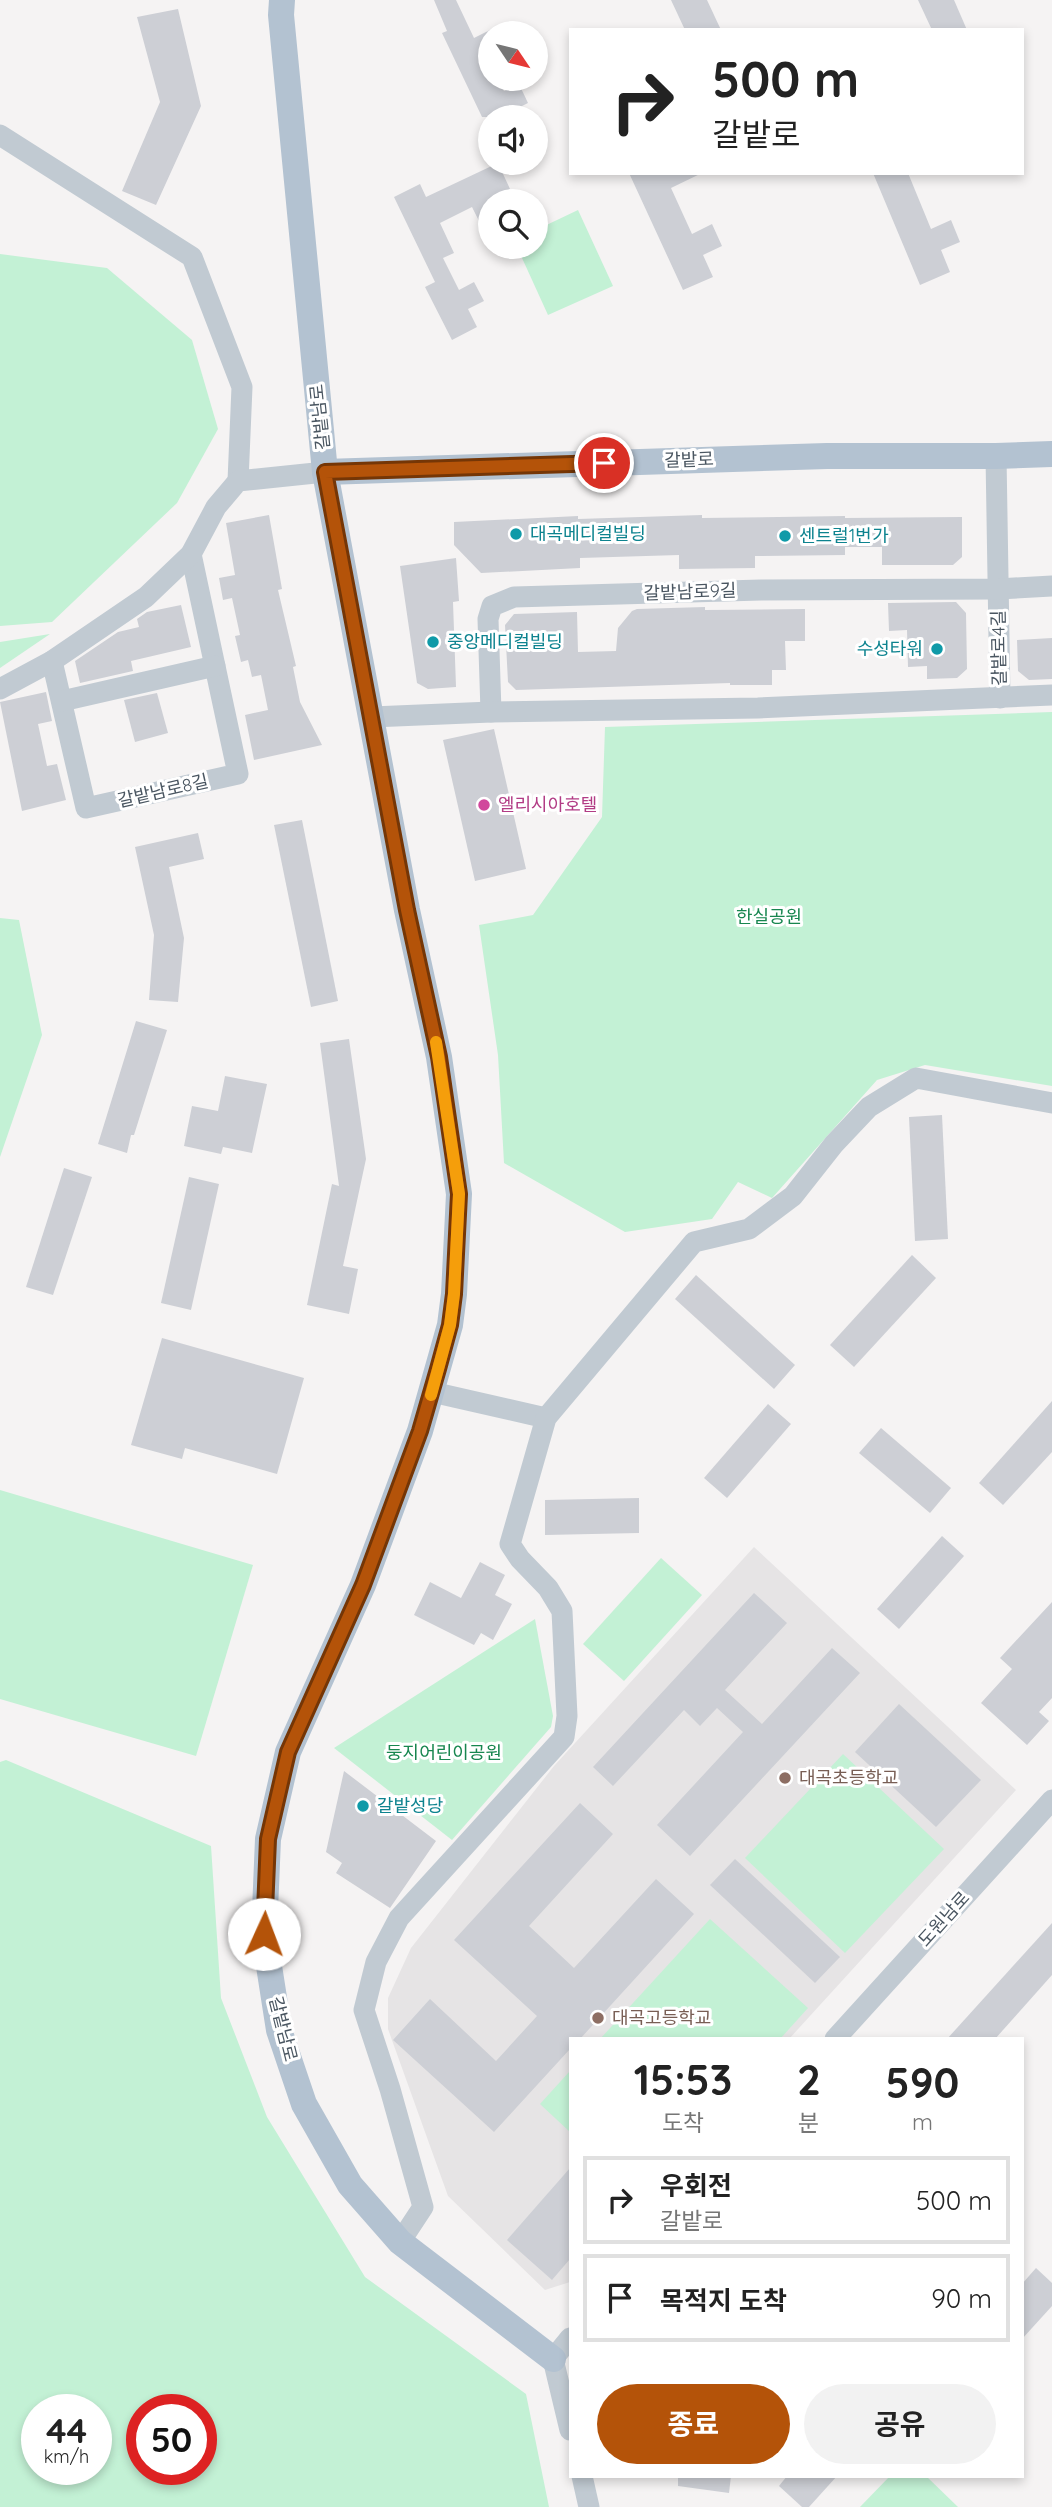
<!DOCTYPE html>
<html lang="ko">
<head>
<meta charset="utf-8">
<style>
  :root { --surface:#fff; --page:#f2f2f2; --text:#222; --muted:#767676; --line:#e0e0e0; --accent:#b45309 }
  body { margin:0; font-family:Quicksand,"Noto Sans KR",sans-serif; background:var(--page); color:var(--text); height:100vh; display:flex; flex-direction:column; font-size:26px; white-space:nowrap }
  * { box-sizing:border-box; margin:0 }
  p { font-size:23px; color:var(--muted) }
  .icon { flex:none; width:38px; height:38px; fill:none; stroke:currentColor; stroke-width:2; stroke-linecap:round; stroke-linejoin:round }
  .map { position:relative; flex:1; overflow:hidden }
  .side { position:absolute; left:569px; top:2037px; width:455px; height:441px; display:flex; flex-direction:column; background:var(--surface); border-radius:0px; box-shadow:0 4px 10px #0003 }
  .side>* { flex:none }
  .top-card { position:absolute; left:569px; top:28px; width:455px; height:147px; border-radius:0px; box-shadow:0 4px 10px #0003; background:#fff; color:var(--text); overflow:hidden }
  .needle { width:46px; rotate:125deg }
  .tools { position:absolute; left:478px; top:21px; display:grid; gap:14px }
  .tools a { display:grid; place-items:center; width:70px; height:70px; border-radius:50%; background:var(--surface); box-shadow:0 4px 10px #0003; font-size:35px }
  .speed { position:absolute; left:21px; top:2394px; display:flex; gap:14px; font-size:35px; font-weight:700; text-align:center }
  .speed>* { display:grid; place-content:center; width:91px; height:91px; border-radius:50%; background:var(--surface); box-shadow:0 4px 10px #0003; line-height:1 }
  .speed small { font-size:18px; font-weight:400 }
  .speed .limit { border:10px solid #d22; background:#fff; color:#111 }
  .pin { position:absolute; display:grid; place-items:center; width:60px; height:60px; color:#fff; margin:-30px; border:4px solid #fff; border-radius:50%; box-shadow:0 2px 7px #0007 }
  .me { position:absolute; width:77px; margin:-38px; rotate:2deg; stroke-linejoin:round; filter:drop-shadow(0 0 5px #0008) }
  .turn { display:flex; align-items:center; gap:24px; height:147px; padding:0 28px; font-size:32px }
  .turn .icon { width:91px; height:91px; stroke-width:2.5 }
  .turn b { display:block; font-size:49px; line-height:60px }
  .eta { display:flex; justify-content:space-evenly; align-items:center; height:119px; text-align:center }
  .eta b { font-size:42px; font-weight:700; line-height:49px }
  .primary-button { display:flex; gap:14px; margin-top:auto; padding:14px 28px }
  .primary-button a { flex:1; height:80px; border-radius:42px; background:var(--accent); color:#fff; font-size:28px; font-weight:700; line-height:80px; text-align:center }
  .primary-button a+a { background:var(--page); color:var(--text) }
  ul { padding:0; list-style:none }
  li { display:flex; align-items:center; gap:21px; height:88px; margin:0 14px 10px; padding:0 14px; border:4px solid var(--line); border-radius:0px }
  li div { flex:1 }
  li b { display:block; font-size:26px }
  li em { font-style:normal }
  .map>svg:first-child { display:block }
</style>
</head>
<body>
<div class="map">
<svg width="1052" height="2507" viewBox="0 0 1052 2507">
  <rect width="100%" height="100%" fill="#f5f3f3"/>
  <path fill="#e6e4e5" d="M 754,1547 L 1016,1790 L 789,2039 L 570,2039 L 570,2282 L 545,2290 L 448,2196 L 388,2029 L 388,1998 L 411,1948 L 554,1766 Z"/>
  <g fill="#c3f1d5" fill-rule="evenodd">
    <path d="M 578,210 L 613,286 L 548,315 L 517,247 L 536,247 L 536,230 Z"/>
    <path d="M 0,254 L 107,268 L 192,340 L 218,429 L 177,503 L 52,622 L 0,626 Z"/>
    <path d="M 50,634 L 0,668 L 0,642 Z"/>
    <path d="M 1052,712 L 1052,1086 L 925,1065 L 877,1080 L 772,1198 L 738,1182 L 712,1219 L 625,1232 L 504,1163 L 498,1055 L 479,925 L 533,915 L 602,817 L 605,727 Z"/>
    <path d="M 0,918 L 19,920 L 42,1035 L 0,1157 Z"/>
    <path d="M 0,1490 L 253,1565 L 196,1756 L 0,1699 Z"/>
    <path d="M 661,1558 L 702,1595 L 624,1681 L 583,1644 Z"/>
    <path d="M 535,1619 L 553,1716 L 551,1727 L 452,1840 L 334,1748 Z"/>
    <path d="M 843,1754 L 944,1849 L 845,1953 L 745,1858 Z"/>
    <path d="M 6,1760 L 211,1846 L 221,1998 L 267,2117 L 365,2277 L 526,2394 L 549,2507 L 0,2507 L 0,1762 ZM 37,2410 L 96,2410 L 96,2469 L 37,2469 ZM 142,2410 L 201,2410 L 201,2469 L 142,2469 Z"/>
    <path d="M 710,1919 L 808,2008 L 780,2039 L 600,2039 Z"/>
    <path d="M 570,2071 L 570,2132 L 540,2104 Z"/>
    <path d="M 890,2476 L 926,2476 L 958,2507 L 860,2507 Z"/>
  </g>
  <g fill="#cdcfd5">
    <path d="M 434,0 L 456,0 L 474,38 L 490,30 L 490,79 L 498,79 L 504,91 L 519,84 L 528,103 L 514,110 L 518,117 L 482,117 L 442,33 L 447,31 Z"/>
    <path d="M 671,0 L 707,0 L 721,30 L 685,30 Z"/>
    <path d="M 918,0 L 954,0 L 967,30 L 932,30 Z"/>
    <path d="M 178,9 L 201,106 L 156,205 L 122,191 L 160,102 L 137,17 Z"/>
    <path d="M 498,163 L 510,189 L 490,199 L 490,216 L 479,221 L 472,207 L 440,223 L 454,253 L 443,258 L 459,290 L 474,282 L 484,301 L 468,309 L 477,327 L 452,340 L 425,287 L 435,282 L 394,197 L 420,184 L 426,197 Z"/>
    <path d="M 629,173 L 702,173 L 671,188 L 692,234 L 712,224 L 722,246 L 703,255 L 713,277 L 683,290 Z"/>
    <path d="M 873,173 L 908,173 L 931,229 L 951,220 L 960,242 L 941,250 L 950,272 L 920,285 Z"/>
    <path d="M 269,515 L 282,589 L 278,590 L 296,666 L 293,667 L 300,702 L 322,745 L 254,760 L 245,715 L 268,710 L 261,675 L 252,677 L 248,660 L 241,662 L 235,636 L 240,635 L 232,598 L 223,600 L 219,578 L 235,575 L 226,523 Z"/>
    <path d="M 702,515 L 702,518 L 845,516 L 845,518 L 962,517 L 962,557 L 953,565 L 882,565 L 882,547 L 845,547 L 845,555 L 755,556 L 755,568 L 679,569 L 679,555 L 580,558 L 580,568 L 481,573 L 454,545 L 454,522 L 578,516 L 578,519 Z"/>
    <path d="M 456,558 L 459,601 L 453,602 L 456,687 L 428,689 L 417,683 L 400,566 Z"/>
    <path d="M 956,602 L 966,613 L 967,669 L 957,678 L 927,679 L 927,666 L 908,667 L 907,630 L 889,631 L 888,603 Z"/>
    <path d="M 181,605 L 191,647 L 131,661 L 133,671 L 80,683 L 75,661 L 118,632 L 139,627 L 137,619 L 147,612 Z"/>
    <path d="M 705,607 L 705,610 L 805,609 L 805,641 L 785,641 L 786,670 L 772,670 L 772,685 L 730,685 L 730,683 L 516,690 L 508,682 L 505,625 L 514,614 L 577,612 L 578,652 L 616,651 L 618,628 L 632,611 L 637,609 Z"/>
    <path d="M 1052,638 L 1052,679 L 1029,680 L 1018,671 L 1017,640 Z"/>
    <path d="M 46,692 L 52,721 L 38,724 L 47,766 L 57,764 L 66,800 L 22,811 L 0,702 Z"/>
    <path d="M 157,693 L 168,733 L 135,742 L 124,700 Z"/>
    <path d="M 494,729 L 526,869 L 475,881 L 443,740 Z"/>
    <path d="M 302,820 L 338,1001 L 311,1007 L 274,825 Z"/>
    <path d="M 198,833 L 204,859 L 169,867 L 184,938 L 178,1002 L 149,1000 L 154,935 L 135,847 Z"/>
    <path d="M 136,1021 L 167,1030 L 134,1135 L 131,1135 L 127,1153 L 98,1144 Z"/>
    <path d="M 349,1039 L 366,1159 L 343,1266 L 358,1269 L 349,1314 L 307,1305 L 332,1184 L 339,1186 L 320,1043 Z"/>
    <path d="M 225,1076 L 267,1084 L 252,1153 L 223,1147 L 221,1154 L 184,1146 L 192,1106 L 218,1111 Z"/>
    <path d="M 942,1115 L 948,1239 L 915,1241 L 909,1117 Z"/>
    <path d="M 64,1168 L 92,1177 L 53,1295 L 26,1287 Z"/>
    <path d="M 189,1177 L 219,1184 L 191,1310 L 161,1303 Z"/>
    <path d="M 912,1255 L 936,1278 L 854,1367 L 830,1345 Z"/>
    <path d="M 696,1275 L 795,1365 L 774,1389 L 675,1299 Z"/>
    <path d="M 162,1338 L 304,1378 L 277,1474 L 185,1448 L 182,1459 L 131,1445 Z"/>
    <path d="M 1052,1401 L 1052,1452 L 1003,1505 L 979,1483 Z"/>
    <path d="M 768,1404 L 791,1424 L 727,1498 L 704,1478 Z"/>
    <path d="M 881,1428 L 951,1488 L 930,1513 L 859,1453 Z"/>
    <path d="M 639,1498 L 639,1533 L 545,1535 L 545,1500 Z"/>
    <path d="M 942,1536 L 964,1556 L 899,1629 L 877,1609 Z"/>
    <path d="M 480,1562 L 505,1575 L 495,1595 L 512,1604 L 493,1640 L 481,1633 L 474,1645 L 414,1615 L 430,1582 L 461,1598 Z"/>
    <path d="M 754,1593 L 787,1623 L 725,1690 L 762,1724 L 832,1648 L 860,1673 L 690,1856 L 657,1825 L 743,1732 L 717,1708 L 700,1726 L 684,1710 L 613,1786 L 593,1767 Z"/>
    <path d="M 1052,1602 L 1052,1698 L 1039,1712 L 1049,1721 L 1027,1745 L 981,1703 L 1012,1669 L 1000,1658 Z"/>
    <path d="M 899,1704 L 981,1780 L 936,1827 L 855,1752 Z"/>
    <path d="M 344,1771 L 436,1841 L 390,1908 L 336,1873 L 342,1863 L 326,1852 Z"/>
    <path d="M 580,1803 L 613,1834 L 529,1926 L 574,1968 L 656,1879 L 694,1914 L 580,2039 L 570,2039 L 570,2049 L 494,2132 L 393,2040 L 430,1999 L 496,2061 L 537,2016 L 454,1940 Z"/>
    <path d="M 735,1859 L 840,1957 L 815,1983 L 710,1885 Z"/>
    <path d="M 1052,1923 L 1052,1975 L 995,2039 L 947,2039 Z"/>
    <path d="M 570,2168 L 570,2259 L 552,2280 L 507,2240 Z"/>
    <path d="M 1036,2268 L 1052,2283 L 1052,2306 L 1022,2339 L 1022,2284 Z"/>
    <path d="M 678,2476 L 731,2476 L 729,2493 L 678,2486 Z"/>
    <path d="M 787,2476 L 837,2476 L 809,2507 L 802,2507 L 779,2486 Z"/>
  </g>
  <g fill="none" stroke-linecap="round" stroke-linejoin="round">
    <g stroke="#c1cad2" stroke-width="21">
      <path d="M 0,135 L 192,257 L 242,387 L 238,481"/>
      <path d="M 996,456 L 1000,698"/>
      <path d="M 52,661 L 86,808 L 238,774 L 191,554"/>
      <path d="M 0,689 L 52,661 L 146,597 L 191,554 L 216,507 L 238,481 L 325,472"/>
      <path d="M 62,701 L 215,666"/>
      <path d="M 491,712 L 488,619 L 492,606 L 514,597 L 761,590 L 998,589 L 1052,586"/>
      <path d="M 372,717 L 491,712 L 758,708 L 1052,695"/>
      <path d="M 432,1392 L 546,1418"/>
      <path d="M 835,2039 L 1052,1800"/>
      <path d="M 400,2242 L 423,2207 L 390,2089 L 364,2010 L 376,1962 L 399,1918 L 564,1737 L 567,1716 L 562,1611 L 548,1588 L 520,1559 L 510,1544 L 546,1418 L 694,1242 L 749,1229 L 793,1196 L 834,1144 L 869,1107 L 916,1078 L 1052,1103"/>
      <path d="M 570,2338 L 553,2359 L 570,2430"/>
      <path d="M 582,2476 L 589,2507"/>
    </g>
    <g stroke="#b3c2d1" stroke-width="26">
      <path d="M 282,0 L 281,15 L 325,472 L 407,910 L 439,1057 L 459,1194 L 454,1294 L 450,1325 L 420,1431 L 363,1585 L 288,1752 L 268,1839 L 264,1934 L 279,2030 L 304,2104 L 350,2185 L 400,2242 L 553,2359"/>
      <path d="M 325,472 L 827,456 L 996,456 L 1052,454"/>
    </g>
  </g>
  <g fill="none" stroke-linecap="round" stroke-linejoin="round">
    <defs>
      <path id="route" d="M 264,1934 L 268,1839 L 288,1752 L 363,1585 L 420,1431 L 438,1369 L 450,1325 L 454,1294 L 459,1194 L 439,1057 L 407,910 L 325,472 L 604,463"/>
    </defs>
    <use href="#route" stroke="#753606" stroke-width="18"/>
    <use href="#route" stroke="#b45309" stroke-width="12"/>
    <path stroke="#f59e0b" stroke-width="12" d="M 431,1395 L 450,1325 L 454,1294 L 459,1194 L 436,1042"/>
  </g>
  <g fill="#0f9aa8" stroke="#fff" stroke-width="2.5">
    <circle cx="516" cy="534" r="7"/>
    <circle cx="785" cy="536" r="7"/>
    <circle cx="433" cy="642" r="7"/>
    <circle cx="937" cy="649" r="7"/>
    <circle cx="363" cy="1806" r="7"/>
  </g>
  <circle fill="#d1479c" stroke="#fff" stroke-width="2.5" cx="484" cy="805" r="7"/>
  <g fill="#8d6e63" stroke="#fff" stroke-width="2.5">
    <circle cx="785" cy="1778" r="7"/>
    <circle cx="598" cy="2018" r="7"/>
  </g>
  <g text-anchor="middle" stroke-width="6" stroke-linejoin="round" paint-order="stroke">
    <g font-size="18" fill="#4a5661" stroke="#fff">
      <text transform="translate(320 417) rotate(-96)" y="6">갈밭남로</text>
      <text transform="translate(689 460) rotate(-2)" y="6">갈밭로</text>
      <text transform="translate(690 592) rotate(-2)" y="6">갈밭남로9길</text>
      <text transform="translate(999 648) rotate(-91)" y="6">갈밭로4길</text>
      <text transform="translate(163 791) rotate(-13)" y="6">갈밭남로8길</text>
      <text transform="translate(944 1919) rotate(-48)" y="6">도원남로</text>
      <text transform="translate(283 2029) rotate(76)" y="6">갈밭남로</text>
    </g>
    <g font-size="18" fill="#0d838f" stroke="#fff" text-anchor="start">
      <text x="530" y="540">대곡메디컬빌딩</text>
      <text x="799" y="542">센트럴1번가</text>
      <text x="447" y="648">중앙메디컬빌딩</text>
      <text x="923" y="655" text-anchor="end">수성타워</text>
      <text x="377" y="1812">갈밭성당</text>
    </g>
    <g font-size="18" fill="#b23c85" stroke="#fff" text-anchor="start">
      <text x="498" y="811">엘리시아호텔</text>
    </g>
    <g font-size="18" fill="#17864f" stroke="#fff">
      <text x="769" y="923">한실공원</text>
      <text x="444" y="1759">둥지어린이공원</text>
    </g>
    <g font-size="18" fill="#785e54" stroke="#fff" text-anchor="start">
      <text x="799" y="1784">대곡초등학교</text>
      <text x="612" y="2024">대곡고등학교</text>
    </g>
  </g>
</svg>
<div class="tools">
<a><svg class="needle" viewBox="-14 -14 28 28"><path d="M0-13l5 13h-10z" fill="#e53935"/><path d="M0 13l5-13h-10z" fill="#767676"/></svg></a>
<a><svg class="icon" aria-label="sound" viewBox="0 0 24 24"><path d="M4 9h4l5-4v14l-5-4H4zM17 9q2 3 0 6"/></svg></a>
<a><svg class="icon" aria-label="search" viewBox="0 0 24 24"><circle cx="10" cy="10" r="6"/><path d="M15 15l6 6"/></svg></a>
</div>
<div class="speed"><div>44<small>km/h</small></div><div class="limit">50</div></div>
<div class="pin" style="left:604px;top:463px;background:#d93025"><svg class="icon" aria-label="arrive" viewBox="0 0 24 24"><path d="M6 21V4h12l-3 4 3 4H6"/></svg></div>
<svg class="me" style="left:264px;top:1934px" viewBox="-20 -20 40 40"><circle r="19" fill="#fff"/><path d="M0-13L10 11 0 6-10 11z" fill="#b45309"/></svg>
<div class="top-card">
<div class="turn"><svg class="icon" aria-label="right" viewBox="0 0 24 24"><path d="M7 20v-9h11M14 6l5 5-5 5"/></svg><div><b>500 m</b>갈밭로</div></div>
</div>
<section class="side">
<div class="eta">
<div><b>15:53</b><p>도착</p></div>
<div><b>2</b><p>분</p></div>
<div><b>590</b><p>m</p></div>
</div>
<ul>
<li><svg class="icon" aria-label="right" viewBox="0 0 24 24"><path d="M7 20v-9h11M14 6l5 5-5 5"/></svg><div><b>우회전</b><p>갈밭로</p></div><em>500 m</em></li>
<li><svg class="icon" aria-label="arrive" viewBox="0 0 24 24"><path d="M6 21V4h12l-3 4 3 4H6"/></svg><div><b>목적지 도착</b></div><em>90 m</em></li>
</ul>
<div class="primary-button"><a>종료</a><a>공유</a></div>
</section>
</div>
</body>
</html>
